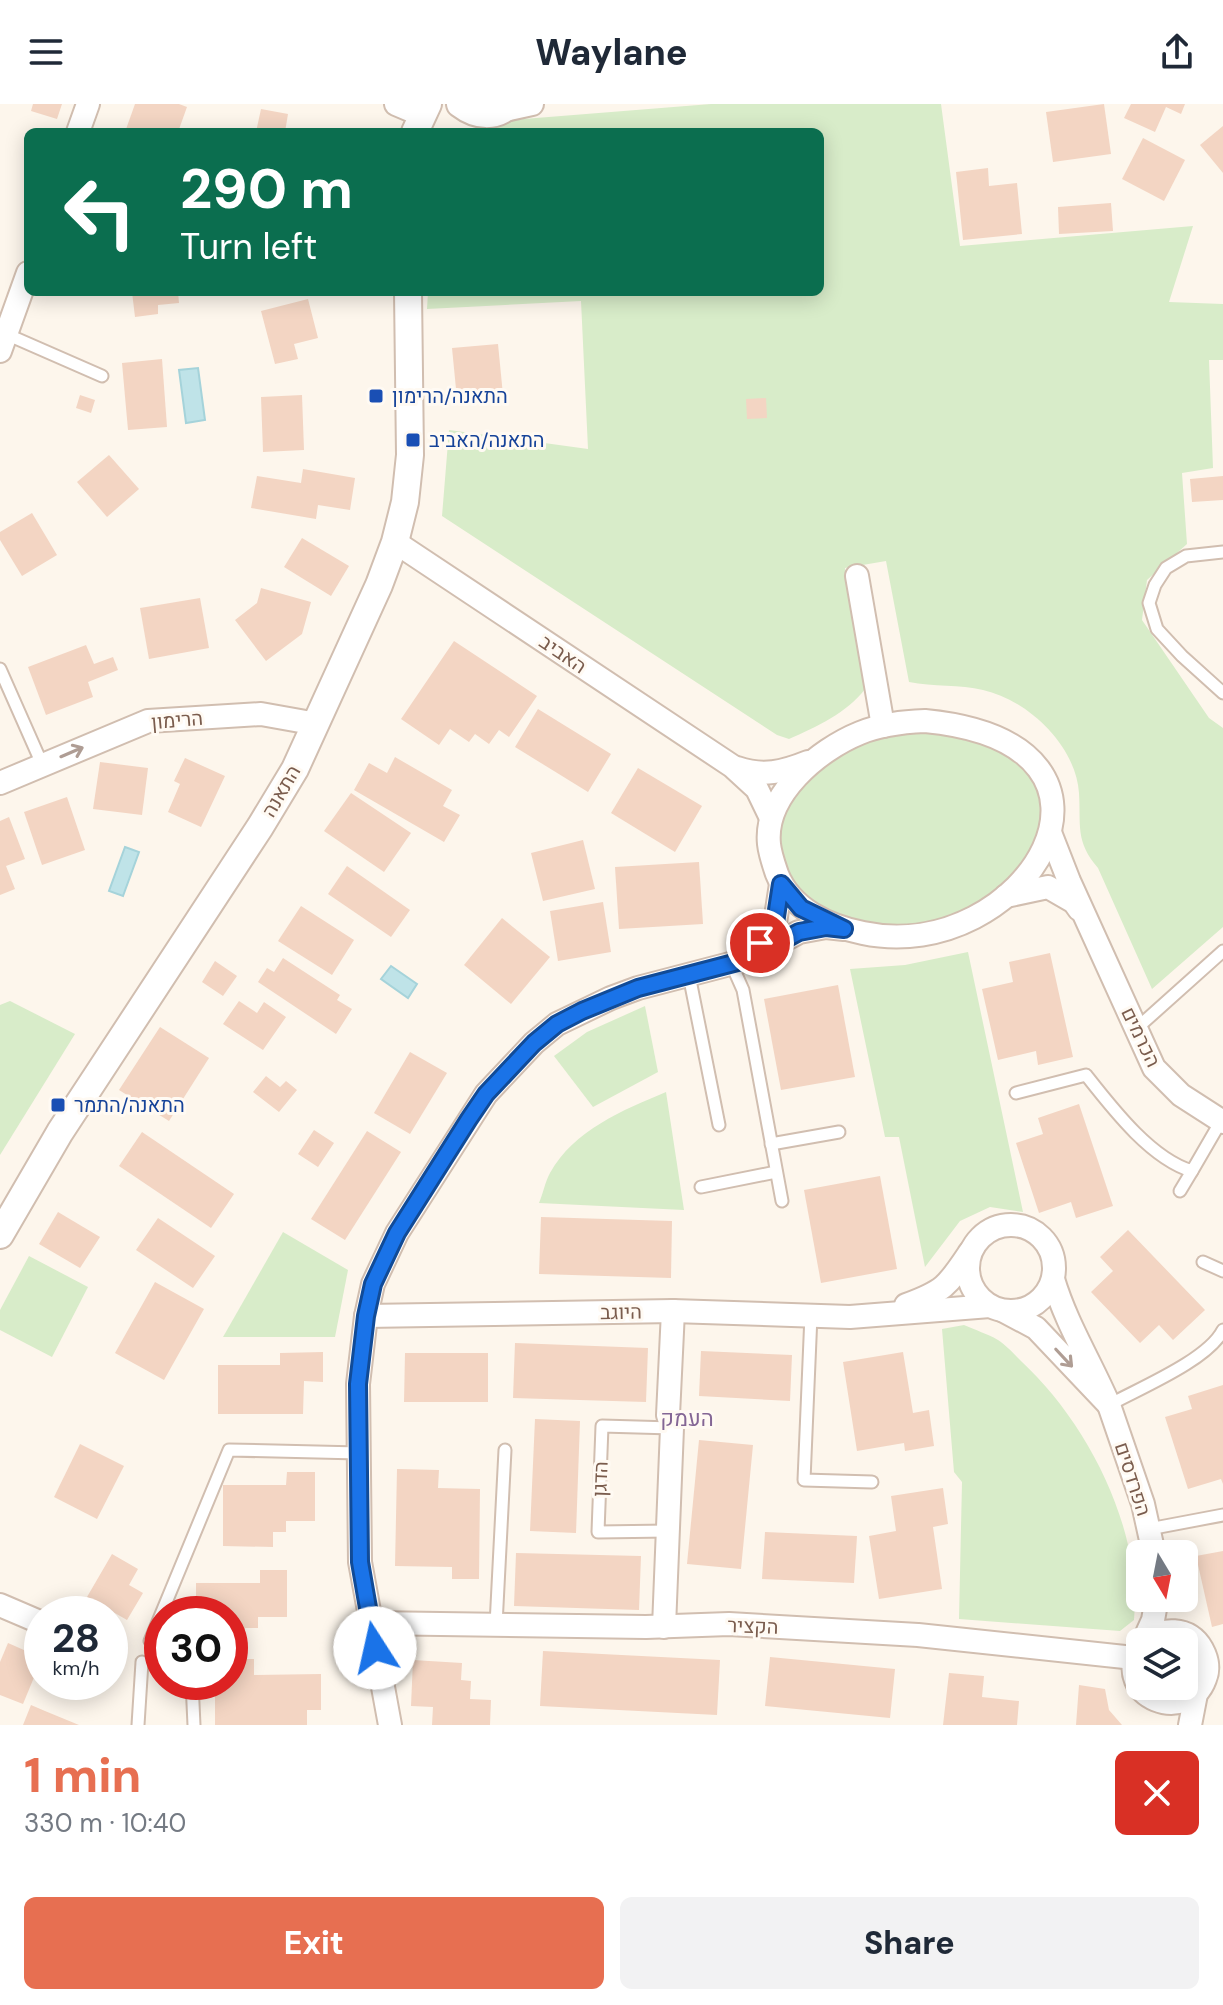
<!DOCTYPE html>
<html lang="en">
<head>
<meta charset="utf-8">
<style>
  :root { --surface:#fff; --page:#f2f2f3; --text:#1f2937; --muted:#747a83; --accent:#e76f51 }
  body { margin:0; font-family:"DM Sans",Heebo,sans-serif; background:var(--page); color:var(--text); height:100vh; display:flex; flex-direction:column; font-size:30px; white-space:nowrap }
  * { box-sizing:border-box; margin:0 }
  p { font-size:26px; color:var(--muted) }
  .icon { flex:none; width:44px; height:44px; fill:none; stroke:currentColor; stroke-width:2; stroke-linecap:round; stroke-linejoin:round }
  .map { position:relative; height:1621px; overflow:hidden }
  .details { display:flex; flex-direction:column; background:var(--surface); flex:1 }
  .details>* { flex:none }
  .hud { position:absolute; left:24px; top:24px; width:800px; height:168px; border-radius:12px; box-shadow:0 4px 20px #0003; background:#0b6e4f; color:#fff; overflow:hidden }
  .needle { width:52px; rotate:170deg }
  .controls { position:absolute; left:1126px; top:1436px; display:grid; gap:16px }
  .controls a { display:grid; place-items:center; width:72px; height:72px; border-radius:12px; background:var(--surface); box-shadow:0 4px 20px #0003; font-size:40px }
  .speed { position:absolute; left:24px; top:1492px; display:flex; gap:16px; font-size:40px; font-weight:700; text-align:center }
  .speed>* { display:grid; place-content:center; width:104px; height:104px; border-radius:50%; background:var(--surface); box-shadow:0 4px 20px #0003; line-height:1 }
  .speed small { font-size:20px; font-weight:400 }
  .speed .limit { border:12px solid #d22; background:#fff; color:#111 }
  .pin { position:absolute; display:grid; place-items:center; width:68px; height:68px; color:#fff; margin:-34px; border:4px solid #fff; border-radius:50%; box-shadow:0 2px 8px #0007 }
  .me { position:absolute; width:88px; margin:-44px; rotate:350deg; stroke-linejoin:round; filter:drop-shadow(0 0 6px #0008) }
  .turn { display:flex; align-items:center; gap:28px; height:168px; padding:0 24px; font-size:36px }
  .turn .icon { width:104px; height:104px; stroke-width:2.5 }
  .turn b { display:block; font-size:56px; line-height:68px }
  .round { display:grid; place-items:center; flex:none; width:84px; height:84px; border-radius:12px; background:var(--page) }
  .headline { display:flex; align-items:center; justify-content:space-between; height:136px; padding:0 24px }
  h1 { font-size:48px; font-weight:800; line-height:60px; color:var(--accent) }
  .cta { display:flex; gap:16px; margin-top:auto; padding:16px 24px }
  .cta a { flex:1; height:92px; border-radius:12px; background:var(--accent); color:#fff; font-size:32px; font-weight:800; line-height:92px; text-align:center }
  .cta a+a { background:var(--page); color:var(--text) }
  header { display:flex; justify-content:space-between; align-items:center; height:104px; padding:0 24px; background:var(--surface); font-size:36px; font-weight:800 }
  .map>svg:first-child { display:block }
</style>
</head>
<body>
<header><svg class="icon" aria-label="menu" viewBox="0 0 24 24"><path d="M4 6h16M4 12h16M4 18h16"/></svg>Waylane<svg class="icon" aria-label="share" viewBox="0 0 24 24"><path d="M12 15V3M7 8l5-5 5 5M5 13v7h14v-7"/></svg></header>
<div class="map">
<svg width="1223" height="1621" viewBox="0 0 1223 1621">
  <rect width="100%" height="100%" fill="#fdf6ec"/>
  <g fill="#d8ecc9">
    <path d="M 711,0 L 941,0 L 960,142 L 1193,122 L 1169,198 L 1223,200 L 1223,256 L 1209,256 L 1213,364 L 1182,369 L 1187,440 L 1147,476 L 1142,516 L 1209,614 L 1223,624 L 1223,823 L 1152,885 L 1098,764 C 1075,737 1081,722 1079,689 C 1076,642 1028,596 983,586 C 960,580 933,583 909,578 L 886,457 L 845,464 L 865,585 C 847,609 816,623 789,635 L 777,631 L 442,412 L 449,326 L 588,345 L 581,197 L 427,205 L 428,188 L 820,188 L 820,28 L 475,28 L 487,18 Z"/>
    <path d="M 925,626 L 995,644 L 1034,671 L 1044,697 L 1042,728 L 1006,780 L 986,796 L 950,814 L 902,823 L 847,816 L 807,796 L 789,775 L 778,739 L 780,716 L 791,696 L 806,677 L 842,648 L 885,631 Z"/>
    <path d="M 968,848 L 1023,1108 L 990,1103 L 960,1117 L 925,1163 L 899,1033 L 885,1033 L 850,865 L 905,861 Z"/>
    <path d="M 10,897 L 75,930 L 0,1051 L 0,901 Z"/>
    <path d="M 645,902 L 658,968 L 593,1003 L 554,952 L 587,928 Z"/>
    <path d="M 666,988 L 684,1106 L 539,1099 C 543,1090 545,1078 550,1069 C 574,1026 623,1006 666,988 Z"/>
    <path d="M 283,1128 L 348,1166 L 335,1233 L 223,1233 Z"/>
    <path d="M 29,1152 L 88,1183 L 52,1253 L 0,1226 L 0,1206 Z"/>
    <path d="M 964,1221 C 975,1226 988,1230 998,1236 C 1006,1241 1014,1250 1021,1257 C 1087,1318 1142,1424 1134,1516 L 1120,1527 L 959,1515 L 962,1378 L 954,1368 L 942,1225 Z"/>
  </g>
  <g fill="#bfe3e8" stroke="#a5d3da" stroke-width="2">
    <path d="M 198,264 L 205,316 L 186,319 L 179,266 Z"/>
    <path d="M 125,743 L 139,748 L 123,792 L 109,787 Z"/>
    <path d="M 391,862 L 417,880 L 408,894 L 381,875 Z"/>
  </g>
  <g fill="#f3d5c3">
    <path d="M 33,0 L 62,0 L 57,15 L 31,7 Z"/>
    <path d="M 135,0 L 179,0 L 187,3 L 178,28 L 125,28 Z"/>
    <path d="M 1104,0 L 1111,50 L 1053,58 L 1046,8 Z"/>
    <path d="M 1131,0 L 1185,0 L 1181,10 L 1166,3 L 1155,28 L 1124,14 Z"/>
    <path d="M 261,5 L 288,10 L 285,28 L 256,28 Z"/>
    <path d="M 1223,22 L 1223,69 L 1200,41 Z"/>
    <path d="M 1143,34 L 1185,56 L 1164,97 L 1122,75 Z"/>
    <path d="M 988,64 L 989,82 L 1017,79 L 1022,130 L 963,136 L 956,68 Z"/>
    <path d="M 1111,99 L 1113,127 L 1059,130 L 1058,103 Z"/>
    <path d="M 132,188 L 178,188 L 179,199 L 158,201 L 158,210 L 135,213 Z"/>
    <path d="M 308,195 L 318,234 L 294,240 L 298,255 L 275,260 L 261,207 Z"/>
    <path d="M 498,240 L 503,291 L 457,295 L 452,244 Z"/>
    <path d="M 162,255 L 167,323 L 128,326 L 122,259 Z"/>
    <path d="M 80,291 L 95,296 L 91,309 L 76,304 Z"/>
    <path d="M 302,291 L 304,346 L 263,348 L 261,293 Z"/>
    <path d="M 766,294 L 767,314 L 747,315 L 746,295 Z"/>
    <path d="M 109,351 L 139,385 L 107,413 L 77,378 Z"/>
    <path d="M 303,365 L 355,374 L 350,406 L 318,401 L 316,415 L 251,404 L 257,372 L 301,379 Z"/>
    <path d="M 1223,372 L 1223,396 L 1192,398 L 1190,375 Z"/>
    <path d="M 32,409 L 57,451 L 22,472 L 0,436 L 0,428 Z"/>
    <path d="M 302,434 L 349,462 L 331,492 L 284,463 Z"/>
    <path d="M 261,484 L 311,498 L 302,530 L 266,557 L 235,516 L 257,499 Z"/>
    <path d="M 200,494 L 209,544 L 149,555 L 140,504 Z"/>
    <path d="M 454,537 L 537,592 L 509,633 L 499,626 L 489,640 L 475,630 L 469,638 L 450,625 L 439,641 L 401,615 Z"/>
    <path d="M 86,541 L 94,560 L 113,553 L 118,566 L 88,578 L 93,593 L 46,611 L 28,563 Z"/>
    <path d="M 538,605 L 611,650 L 588,688 L 515,643 Z"/>
    <path d="M 395,653 L 452,686 L 443,702 L 460,711 L 444,738 L 354,686 L 369,659 L 387,669 Z"/>
    <path d="M 185,654 L 225,672 L 201,723 L 168,708 L 180,680 L 174,677 Z"/>
    <path d="M 100,658 L 148,664 L 142,711 L 93,705 Z"/>
    <path d="M 638,664 L 702,702 L 675,748 L 611,709 Z"/>
    <path d="M 351,689 L 411,729 L 384,768 L 324,727 Z"/>
    <path d="M 67,693 L 85,746 L 42,761 L 24,708 Z"/>
    <path d="M 9,713 L 25,755 L 6,762 L 15,785 L 0,791 L 0,717 Z"/>
    <path d="M 583,736 L 595,785 L 543,797 L 531,749 Z"/>
    <path d="M 699,758 L 703,820 L 619,825 L 615,763 Z"/>
    <path d="M 347,762 L 410,806 L 391,833 L 328,790 Z"/>
    <path d="M 603,798 L 611,848 L 558,857 L 550,807 Z"/>
    <path d="M 301,802 L 354,836 L 332,871 L 278,837 Z"/>
    <path d="M 502,814 L 550,853 L 511,900 L 464,861 Z"/>
    <path d="M 1050,849 L 1073,953 L 1038,961 L 1036,947 L 998,956 L 982,885 L 1013,878 L 1009,858 Z"/>
    <path d="M 283,854 L 340,891 L 337,896 L 352,905 L 336,930 L 258,878 L 267,864 L 274,868 Z"/>
    <path d="M 215,857 L 237,872 L 223,892 L 202,878 Z"/>
    <path d="M 838,881 L 855,973 L 781,986 L 764,895 Z"/>
    <path d="M 239,897 L 257,909 L 264,898 L 286,913 L 263,946 L 223,920 Z"/>
    <path d="M 160,923 L 209,954 L 169,1017 L 119,986 Z"/>
    <path d="M 410,948 L 447,969 L 410,1030 L 374,1009 Z"/>
    <path d="M 266,972 L 280,983 L 286,977 L 297,986 L 279,1008 L 253,988 Z"/>
    <path d="M 1079,1000 L 1113,1102 L 1076,1114 L 1071,1098 L 1039,1109 L 1016,1039 L 1043,1030 L 1038,1014 Z"/>
    <path d="M 314,1026 L 334,1039 L 318,1063 L 298,1050 Z"/>
    <path d="M 367,1027 L 401,1048 L 345,1136 L 311,1115 Z"/>
    <path d="M 142,1028 L 234,1090 L 211,1124 L 119,1062 Z"/>
    <path d="M 880,1072 L 897,1165 L 821,1179 L 804,1086 Z"/>
    <path d="M 58,1108 L 100,1133 L 80,1164 L 39,1140 Z"/>
    <path d="M 541,1113 L 672,1117 L 671,1174 L 539,1170 Z"/>
    <path d="M 158,1114 L 215,1152 L 193,1184 L 136,1146 Z"/>
    <path d="M 1128,1126 L 1205,1206 L 1173,1236 L 1159,1221 L 1140,1239 L 1091,1188 L 1113,1167 L 1100,1153 Z"/>
    <path d="M 155,1178 L 204,1205 L 164,1276 L 115,1249 Z"/>
    <path d="M 515,1239 L 648,1244 L 646,1298 L 513,1294 Z"/>
    <path d="M 701,1247 L 792,1251 L 790,1297 L 699,1292 Z"/>
    <path d="M 323,1248 L 323,1278 L 304,1277 L 303,1310 L 218,1310 L 218,1261 L 280,1261 L 280,1249 Z"/>
    <path d="M 903,1248 L 913,1309 L 929,1306 L 934,1342 L 905,1347 L 904,1339 L 857,1347 L 843,1258 Z"/>
    <path d="M 405,1249 L 488,1249 L 488,1298 L 404,1298 Z"/>
    <path d="M 1223,1281 L 1223,1380 L 1221,1375 L 1188,1385 L 1165,1313 L 1192,1305 L 1188,1292 Z"/>
    <path d="M 535,1315 L 580,1317 L 576,1429 L 530,1427 Z"/>
    <path d="M 699,1336 L 753,1341 L 741,1465 L 687,1460 Z"/>
    <path d="M 80,1340 L 124,1362 L 97,1415 L 54,1393 Z"/>
    <path d="M 397,1365 L 439,1366 L 438,1384 L 480,1385 L 479,1475 L 452,1475 L 452,1463 L 395,1462 Z"/>
    <path d="M 287,1368 L 315,1368 L 315,1417 L 286,1417 L 286,1428 L 273,1428 L 273,1443 L 223,1442 L 223,1381 L 286,1381 Z"/>
    <path d="M 943,1384 L 948,1420 L 933,1423 L 942,1485 L 879,1495 L 869,1432 L 896,1427 L 891,1392 Z"/>
    <path d="M 765,1428 L 857,1432 L 854,1479 L 762,1475 Z"/>
    <path d="M 1223,1447 L 1223,1520 L 1212,1523 L 1196,1452 Z"/>
    <path d="M 516,1449 L 641,1452 L 639,1506 L 514,1502 Z"/>
    <path d="M 112,1450 L 138,1465 L 129,1481 L 143,1489 L 127,1516 L 87,1493 Z"/>
    <path d="M 260,1466 L 287,1466 L 287,1513 L 258,1513 L 258,1524 L 245,1524 L 245,1539 L 230,1539 L 230,1510 L 196,1510 L 196,1479 L 260,1479 Z"/>
    <path d="M 8,1539 L 42,1554 L 23,1600 L 0,1591 L 0,1558 Z"/>
    <path d="M 543,1547 L 720,1556 L 717,1611 L 540,1602 Z"/>
    <path d="M 770,1553 L 895,1565 L 890,1614 L 765,1602 Z"/>
    <path d="M 230,1555 L 254,1555 L 254,1571 L 321,1570 L 321,1606 L 307,1606 L 307,1621 L 215,1621 L 215,1578 L 230,1578 Z"/>
    <path d="M 413,1556 L 462,1559 L 461,1576 L 471,1577 L 470,1595 L 491,1596 L 490,1621 L 432,1621 L 433,1603 L 411,1602 Z"/>
    <path d="M 949,1569 L 984,1572 L 982,1593 L 1019,1597 L 1017,1621 L 943,1621 Z"/>
    <path d="M 1079,1581 L 1105,1585 L 1109,1606 L 1122,1621 L 1076,1621 Z"/>
    <path d="M 31,1601 L 45,1607 L 79,1621 L 23,1621 Z"/>
  </g>
  <g fill="none" stroke-linecap="round" stroke-linejoin="round">
    <defs>
      <g id="service">
        <path d="M 6,230 L 102,272"/>
        <path d="M 1223,448 L 1186,452 L 1166,464 L 1155,481 L 1149,499 L 1157,525 L 1182,552 L 1223,589"/>
        <path d="M 0,565 L 42,660"/>
        <path d="M 731,859 L 743,886 L 782,1097"/>
        <path d="M 689,871 L 719,1021"/>
        <path d="M 1136,925 L 1223,847"/>
        <path d="M 1016,989 L 1086,971 C 1112,1004 1151,1055 1192,1067 L 1221,1017"/>
        <path d="M 771,1040 L 839,1028"/>
        <path d="M 701,1083 L 776,1068"/>
        <path d="M 1180,1087 L 1192,1067"/>
        <path d="M 1203,1158 L 1223,1167"/>
        <path d="M 811,1211 L 804,1376 L 872,1378"/>
        <path d="M 1109,1301 C 1140,1284 1208,1256 1223,1226"/>
        <path d="M 1149,1425 L 1223,1411"/>
        <path d="M 668,1427 L 598,1428 L 602,1322 L 672,1324"/>
        <path d="M 496,1521 L 505,1346"/>
        <path d="M 150,1537 L 229,1346 L 359,1349"/>
        <path d="M 192,1578 L 194,1621"/>
        <path d="M 138,1621 L 142,1558"/>
      </g>
      <g id="minor">
        <path d="M 396,0 L 422,11"/>
        <path d="M 505,6 L 532,0"/>
        <path d="M 78,28 L 88,0"/>
        <path d="M 0,247 L 28,169"/>
        <path d="M 395,438 L 732,662 L 757,685 L 771,714"/>
        <path d="M 857,472 L 883,622"/>
        <path d="M 925,617 C 1163,640 1024,863 863,829 C 828,822 791,805 777,770 C 774,761 770,750 769,740 C 764,691 818,646 860,629 C 881,620 903,618 925,617 Z"/>
        <path d="M 737,664 C 763,673 783,668 808,658"/>
        <path d="M 0,679 L 148,617 L 261,610 L 317,620"/>
        <path d="M 1051,731 L 1069,777 L 1154,964 L 1181,991 L 1223,1018"/>
        <path d="M 1006,792 L 1048,783 L 1074,798 L 1079,805"/>
        <path d="M 750,849 L 775,819 L 781,780"/>
        <circle cx="1011" cy="1164" r="43"/>
        <path d="M 906,1201 C 945,1187 948,1181 970,1148"/>
        <path d="M 1004,1207 L 1036,1224 L 1109,1301 C 1091,1259 1066,1219 1053,1175"/>
        <path d="M 366,1212 L 673,1207 L 850,1213 L 990,1202"/>
        <path d="M 1109,1301 L 1143,1400 L 1154,1450"/>
        <path d="M 0,1501 L 42,1519"/>
        <path d="M 371,1519 L 646,1523 L 729,1520 L 918,1531 L 1134,1554"/>
        <path d="M 664,1523 L 672,1324 L 668,1311 L 673,1207"/>
        <path d="M 1144,1536 L 1153,1516 L 1157,1494"/>
        <path d="M 1139,1543 C 1113,1595 1188,1621 1205,1575 C 1209,1565 1207,1554 1202,1545 C 1189,1522 1161,1523 1143,1538"/>
        <path d="M 110,1549 L 114,1551"/>
        <path d="M 390,1621 L 360,1458 L 358,1280 L 366,1212 L 373,1180 L 397,1129 L 486,990 L 534,939 L 557,920 L 611,894 L 638,884 L 749,855 L 799,828 L 826,823 L 844,825"/>
        <path d="M 1190,1621 L 1196,1590"/>
      </g>
      <g id="tertiary">
        <path d="M 460,0 C 477,13 495,14 511,0"/>
        <path d="M 415,28 L 428,0"/>
        <path d="M 0,1131 L 60,1028 L 260,723 L 295,665 L 379,481 L 395,438 L 405,398 L 410,351 L 408,188"/>
      </g>
    </defs>
    <use href="#service" stroke="#d1beb0" stroke-width="15"/>
    <use href="#minor" stroke="#d1beb0" stroke-width="26"/>
    <use href="#tertiary" stroke="#d1beb0" stroke-width="30"/>
    <use href="#service" stroke="#fff" stroke-width="11"/>
    <use href="#minor" stroke="#fff" stroke-width="22"/>
    <use href="#tertiary" stroke="#fff" stroke-width="26"/>
  </g>
  <defs><path id="oneway-shaft" d="M-6 0H5M1.5-3L5.5 0L1.5 3" fill="none" stroke-width="1.6" stroke-linecap="round" stroke-linejoin="round" transform="scale(2)"/></defs>
  <g stroke="#af9d94">
    <use href="#oneway-shaft" transform="translate(72 648) rotate(-23)"/>
    <use href="#oneway-shaft" transform="translate(1064 1254) rotate(47)"/>
  </g>
  <g fill="none" stroke-linecap="round" stroke-linejoin="round">
    <defs>
      <path id="route" d="M 375,1544 L 360,1458 L 358,1280 L 366,1212 L 373,1180 L 397,1129 L 469,1015 L 486,990 L 534,939 L 557,920 L 582,907 L 638,884 L 749,855 L 799,828 L 826,823 L 844,825 L 801,804 L 781,780 L 775,819 L 760,839"/>
    </defs>
    <use href="#route" stroke="#114b97" stroke-width="20"/>
    <use href="#route" stroke="#1a73e8" stroke-width="14"/>
  </g>
  <g fill="#1a4fb4" stroke="#fffaf3" stroke-width="3">
    <rect x="368" y="284" width="16" height="16" rx="4"/>
    <rect x="405" y="328" width="16" height="16" rx="4"/>
    <rect x="50" y="993" width="16" height="16" rx="4"/>
  </g>
  <g text-anchor="middle" stroke-width="6" stroke-linejoin="round" paint-order="stroke">
    <g font-size="20" fill="#164399" stroke="#fffaf3" text-anchor="start">
      <text x="392" y="299">התאנה/הרימון</text>
      <text x="429" y="343">התאנה/האביב</text>
      <text x="74" y="1008">התאנה/התמר</text>
    </g>
    <g font-size="20" fill="#7a5c4d" stroke="#fffaf3">
      <text transform="translate(563 550) rotate(34)" y="7">האביב</text>
      <text transform="translate(177 616) rotate(-5)" y="7">הרימון</text>
      <text transform="translate(281 687) rotate(-60)" y="7">התאנה</text>
      <text transform="translate(1141 933) rotate(64)" y="7">הכרמים</text>
      <text transform="translate(621 1208) rotate(-1)" y="7">היוגב</text>
      <text transform="translate(600 1375) rotate(-88)" y="7">הדגן</text>
      <text transform="translate(1133 1375) rotate(72)" y="7">הפרדסים</text>
      <text transform="translate(753 1522) rotate(2)" y="7">הקציר</text>
    </g>
    <g font-size="22" fill="#846695" stroke="#fffaf3">
      <text x="687" y="1322">העמק</text>
    </g>
  </g>
</svg>
<div class="controls">
<a><svg class="needle" viewBox="-14 -14 28 28"><path d="M0-13l5 13h-10z" fill="#e53935"/><path d="M0 13l5-13h-10z" fill="#747a83"/></svg></a>
<a><svg class="icon" aria-label="layers" viewBox="0 0 24 24"><path d="M12 4l9 5-9 5-9-5zM3 14l9 5 9-5"/></svg></a>
</div>
<div class="speed"><div>28<small>km/h</small></div><div class="limit">30</div></div>
<div class="pin" style="left:760px;top:839px;background:#d93025"><svg class="icon" aria-label="arrive" viewBox="0 0 24 24"><path d="M6 21V4h12l-3 4 3 4H6"/></svg></div>
<svg class="me" style="left:375px;top:1544px" viewBox="-20 -20 40 40"><circle r="19" fill="#fff"/><path d="M0-13L10 11 0 6-10 11z" fill="#1a73e8"/></svg>
<div class="hud">
<div class="turn"><svg class="icon" aria-label="left" viewBox="0 0 24 24"><path d="M17 20v-9H6M10 6l-5 5 5 5"/></svg><div><b>290 m</b>Turn left</div></div>
</div>
</div>
<section class="details">
<div class="headline"><div><h1>1 min</h1><p>330 m · 10:40</p></div><a class="round" style="background:#d93025;color:#fff"><svg class="icon" aria-label="close" viewBox="0 0 24 24"><path d="M6 6l12 12M18 6L6 18"/></svg></a></div>
<div class="cta"><a>Exit</a><a>Share</a></div>
</section>
</body>
</html>
